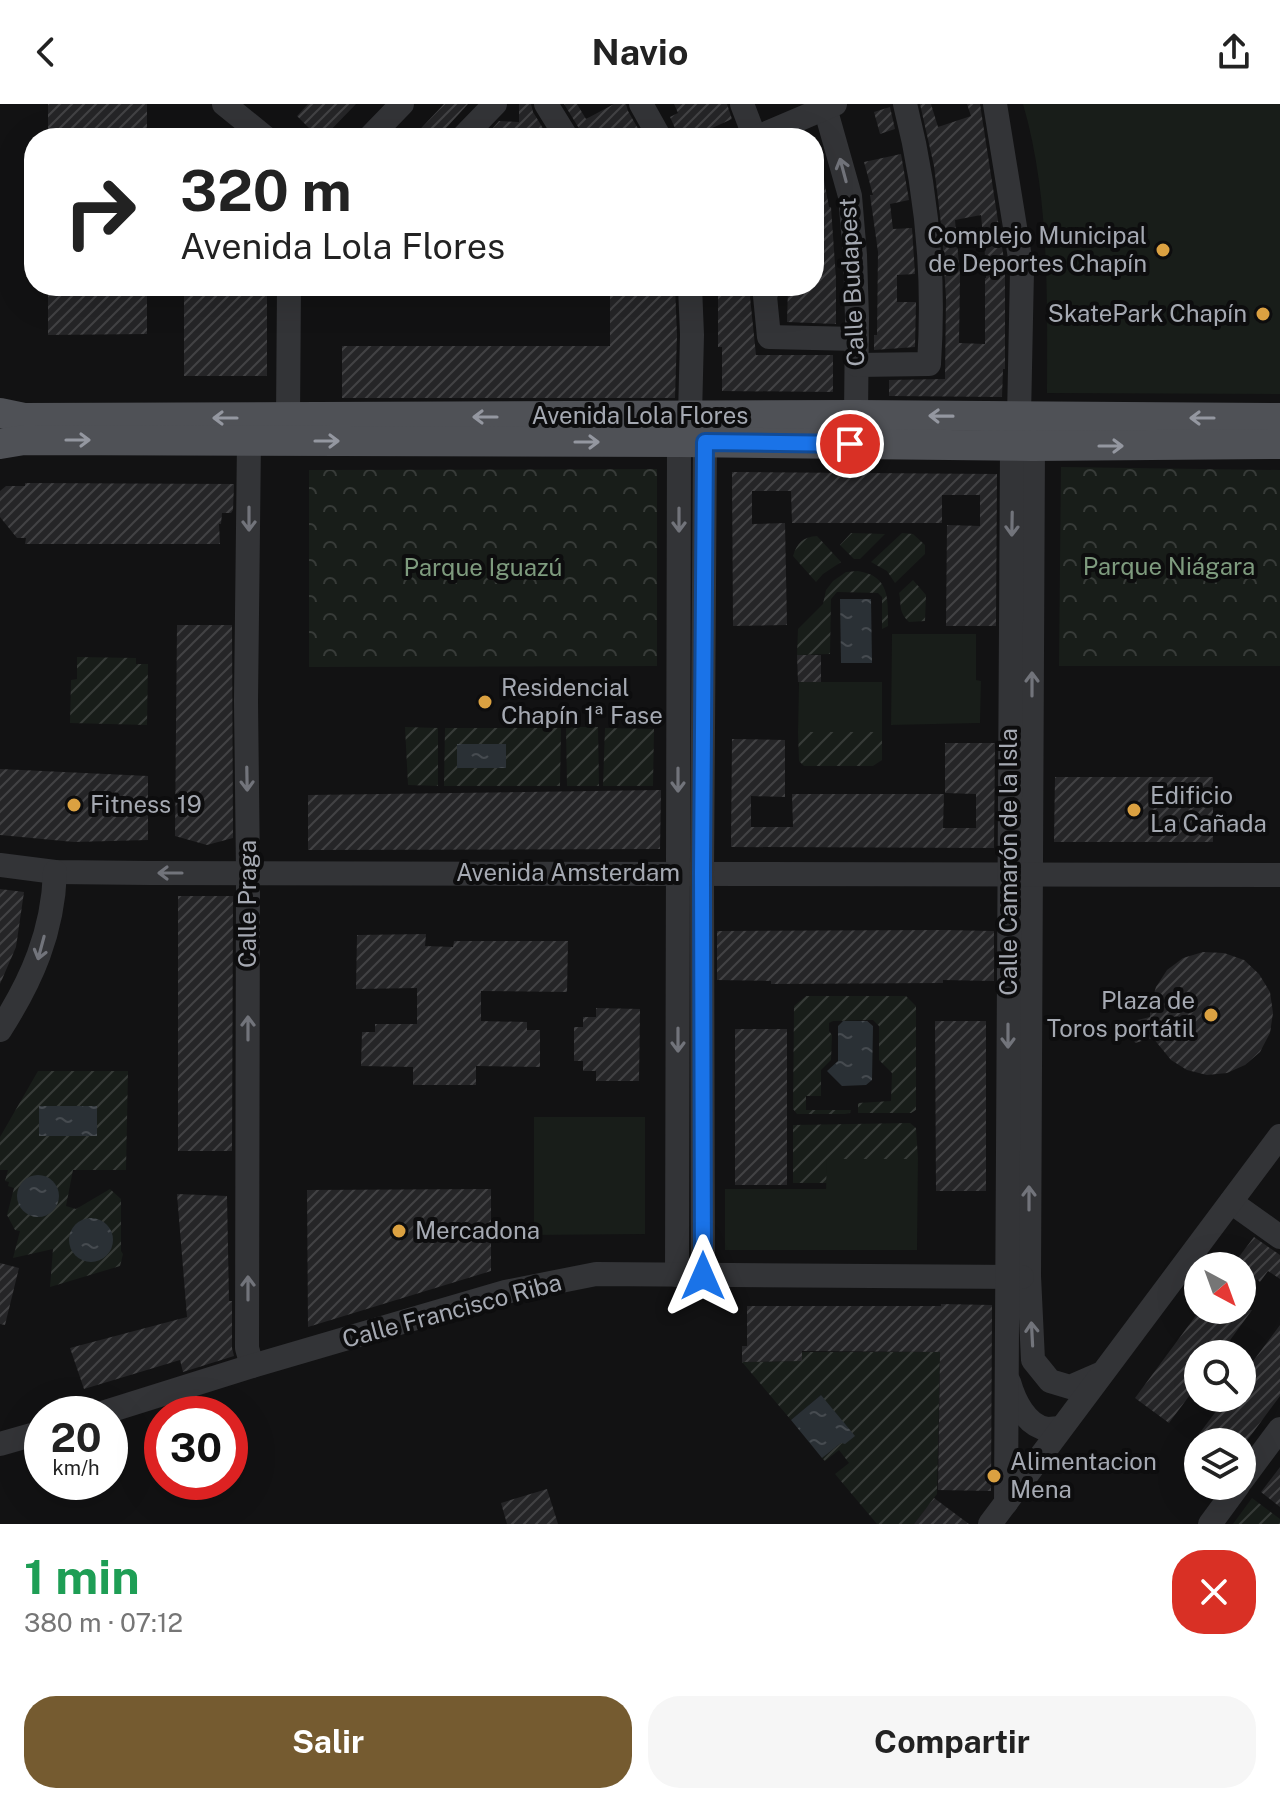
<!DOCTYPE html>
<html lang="es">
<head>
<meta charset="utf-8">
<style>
  :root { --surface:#fff; --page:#f6f6f6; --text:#222; --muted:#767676; --accent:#755b30 }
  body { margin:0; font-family:"Public Sans",sans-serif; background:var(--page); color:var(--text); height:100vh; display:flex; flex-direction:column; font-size:30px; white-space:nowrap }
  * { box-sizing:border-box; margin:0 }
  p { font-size:26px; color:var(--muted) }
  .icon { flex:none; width:44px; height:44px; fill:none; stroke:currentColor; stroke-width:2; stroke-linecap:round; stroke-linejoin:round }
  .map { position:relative; height:1420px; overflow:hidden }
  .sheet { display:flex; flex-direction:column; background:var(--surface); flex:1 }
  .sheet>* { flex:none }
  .hud { position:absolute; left:24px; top:24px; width:800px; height:168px; border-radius:32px; box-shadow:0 8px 32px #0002; background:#fff; color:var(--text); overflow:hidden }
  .needle { width:52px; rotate:139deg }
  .fabs { position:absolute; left:1184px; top:1148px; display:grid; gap:16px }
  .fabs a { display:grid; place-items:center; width:72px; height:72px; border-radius:50%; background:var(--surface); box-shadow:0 8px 32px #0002; font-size:40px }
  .speed { position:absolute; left:24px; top:1292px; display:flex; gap:16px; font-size:40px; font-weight:700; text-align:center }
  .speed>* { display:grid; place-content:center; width:104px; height:104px; border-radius:50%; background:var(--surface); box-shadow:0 8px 32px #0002; line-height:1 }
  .speed small { font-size:20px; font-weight:400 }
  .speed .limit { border:12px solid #d22; background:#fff; color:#111 }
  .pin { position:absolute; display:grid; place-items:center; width:68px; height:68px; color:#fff; margin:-34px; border:4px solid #fff; border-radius:50%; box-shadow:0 2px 8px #0007 }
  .me { position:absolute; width:88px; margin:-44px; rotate:0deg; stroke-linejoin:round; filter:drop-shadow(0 0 6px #0008) }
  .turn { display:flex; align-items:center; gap:28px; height:168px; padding:0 24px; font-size:36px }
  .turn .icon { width:104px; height:104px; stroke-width:2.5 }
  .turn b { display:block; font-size:56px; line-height:68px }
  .round { display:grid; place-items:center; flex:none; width:84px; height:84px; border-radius:32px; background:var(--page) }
  .overview { display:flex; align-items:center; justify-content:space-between; height:136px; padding:0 24px }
  h1 { font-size:48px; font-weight:700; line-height:60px; color:#1e9e55 }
  .primary-button { display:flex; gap:16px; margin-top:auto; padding:16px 24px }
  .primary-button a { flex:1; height:92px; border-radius:32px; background:var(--accent); color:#fff; font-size:32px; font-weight:700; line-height:92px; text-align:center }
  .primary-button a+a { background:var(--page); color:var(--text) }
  header { display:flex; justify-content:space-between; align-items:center; height:104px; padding:0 24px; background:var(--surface); font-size:36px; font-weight:700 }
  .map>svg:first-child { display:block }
</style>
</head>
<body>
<header><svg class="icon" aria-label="back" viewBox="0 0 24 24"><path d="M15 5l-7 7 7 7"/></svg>Navio<svg class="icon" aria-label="share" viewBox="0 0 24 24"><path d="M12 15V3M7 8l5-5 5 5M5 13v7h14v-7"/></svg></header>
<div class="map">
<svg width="1280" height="1420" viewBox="0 0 1280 1420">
  <defs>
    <pattern id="park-crowns" width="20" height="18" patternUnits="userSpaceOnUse" patternTransform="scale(2)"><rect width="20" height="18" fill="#181d19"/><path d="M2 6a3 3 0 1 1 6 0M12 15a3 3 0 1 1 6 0" fill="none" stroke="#373b38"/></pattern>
    <pattern id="garden-furrows" width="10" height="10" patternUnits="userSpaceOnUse" patternTransform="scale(2)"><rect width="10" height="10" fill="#181d19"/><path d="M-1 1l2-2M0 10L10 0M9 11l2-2" fill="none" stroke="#373b38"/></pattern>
    <pattern id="water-ripples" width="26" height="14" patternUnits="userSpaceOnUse" patternTransform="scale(2)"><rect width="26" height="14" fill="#2a3035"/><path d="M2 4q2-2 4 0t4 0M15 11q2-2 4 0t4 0" fill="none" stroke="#464b50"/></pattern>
    <pattern id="building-hatch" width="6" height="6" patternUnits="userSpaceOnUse" patternTransform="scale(2)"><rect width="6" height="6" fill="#252527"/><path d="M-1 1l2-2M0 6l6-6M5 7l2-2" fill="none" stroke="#424244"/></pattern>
  </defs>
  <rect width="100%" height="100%" fill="#121213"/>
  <g fill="url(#park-crowns)">
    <path d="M 1061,363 L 1280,366 L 1280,562 L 1059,562 Z"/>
    <path d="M 657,365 L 657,562 L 309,563 L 309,366 Z"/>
  </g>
  <g fill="url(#garden-furrows)" fill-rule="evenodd">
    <path d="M 851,429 L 885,430 L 860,455 L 854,455 L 840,441 Z"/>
    <path d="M 902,429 L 913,430 L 925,441 L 925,450 L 895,479 L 887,467 L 871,458 Z"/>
    <path d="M 817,432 L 841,458 L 823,470 L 816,478 L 793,452 C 797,439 803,433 817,432 Z"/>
    <path d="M 858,467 C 890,472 888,495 888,522 L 882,525 L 882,493 L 878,489 L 837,488 L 831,495 L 830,550 L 797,551 L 798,525 L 823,500 L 826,486 L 833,477 L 846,468 Z"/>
    <path d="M 913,476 L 926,491 L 925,517 L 909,518 C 898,507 902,503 899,489 Z"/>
    <path d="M 77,553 L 136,554 L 136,560 L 148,560 L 147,621 L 70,619 L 71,576 L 77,575 Z"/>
    <path d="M 405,623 L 438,624 L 438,682 L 408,681 Z"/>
    <path d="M 566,623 L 598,623 L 599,682 L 567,682 Z"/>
    <path d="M 445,624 L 561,624 L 560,682 L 444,682 Z"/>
    <path d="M 605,624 L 654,625 L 653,682 L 603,682 Z"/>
    <path d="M 798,628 L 882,628 L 882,656 L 873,662 L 804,662 L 799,657 Z"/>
    <path d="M 806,892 L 906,892 L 916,902 L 916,1006 L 911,1009 L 858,1009 L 858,999 L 891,997 L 892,969 L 879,956 L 879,922 L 873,916 L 833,917 L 829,919 L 829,927 L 832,931 L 831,956 L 821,966 L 821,992 L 806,992 L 806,1006 L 851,1006 L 850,1009 L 845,1010 L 797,1010 L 793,1005 L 794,902 Z"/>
    <path d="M 38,967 L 128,967 L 126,1066 L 73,1066 L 66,1102 L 76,1105 L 110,1085 L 121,1095 L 121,1147 L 123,1150 L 120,1162 L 50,1183 L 53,1145 L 13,1154 L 20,1127 L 15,1126 L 7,1111 L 14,1084 L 8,1082 L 9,1078 L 5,1077 L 8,1066 L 0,1066 L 0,1033 ZM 29,1074 L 54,1079 C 64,1094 56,1110 38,1113 L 20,1083 Z"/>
    <path d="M 910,1019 L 916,1024 L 918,1055 L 827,1055 L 827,1079 L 793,1079 L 793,1021 Z"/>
    <path d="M 802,1248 L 940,1248 L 937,1390 L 914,1420 L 877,1420 L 835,1370 L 849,1359 L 839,1346 L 825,1357 L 822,1354 L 841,1339 L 821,1291 L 791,1316 L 742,1258 L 802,1257 Z"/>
    <path d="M 1252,1394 L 1280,1415 L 1280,1420 L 1233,1420 Z"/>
  </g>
  <g fill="#181d19">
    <path d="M 1023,0 L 1280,0 L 1280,290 L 1047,289 C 1047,193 1050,93 1023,0 Z"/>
    <path d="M 892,530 L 976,530 L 976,576 L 981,577 L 980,619 L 891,621 Z"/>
    <path d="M 799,578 L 882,578 L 882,628 L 798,628 Z"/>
    <path d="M 534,1013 L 645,1013 L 645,1130 L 534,1131 Z"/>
    <path d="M 827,1055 L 918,1055 L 917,1146 L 725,1146 L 725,1085 L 826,1085 Z"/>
  </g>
  <g fill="url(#water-ripples)">
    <path d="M 840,495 L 871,495 L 872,559 L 841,559 Z"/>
    <rect x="457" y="640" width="49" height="24"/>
    <path d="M 843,917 L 867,917 L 873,922 L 872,976 L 866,981 L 842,982 L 827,967 L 838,957 L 838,922 Z"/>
    <rect x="39" y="1002" width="58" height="30"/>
    <circle cx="38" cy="1092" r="21"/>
    <circle cx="91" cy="1136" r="22"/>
    <path d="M 821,1291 L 855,1332 L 845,1340 L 841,1339 L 822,1354 L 791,1316 Z"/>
  </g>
  <g fill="url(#building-hatch)" fill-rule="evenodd">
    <rect x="48" y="0" width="99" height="34"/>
    <path d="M 308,0 L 356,0 L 323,34 L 319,34 L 297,12 Z"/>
    <path d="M 444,0 L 468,0 L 437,34 L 412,34 Z"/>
    <path d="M 519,0 L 531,0 L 533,8 L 549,34 L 492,34 L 492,25 L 499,17 L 519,18 Z"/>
    <path d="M 564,0 L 577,0 L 586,15 L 614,0 L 626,0 L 628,7 L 640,28 L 629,34 L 582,34 L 580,26 Z"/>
    <path d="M 674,0 L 727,0 L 732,15 L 690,34 L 687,27 L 678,31 L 670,13 L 678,9 Z"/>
    <path d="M 920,0 L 931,0 L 938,23 L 971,12 L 967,0 L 980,0 L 1005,162 L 1005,265 L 1003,265 L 1002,293 L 889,292 L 889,276 L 945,275 L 946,194 L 942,128 L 934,62 ZM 981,111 L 983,133 L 984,133 L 986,174 L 985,174 L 985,240 L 959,239 L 960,171 L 955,116 Z"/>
    <path d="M 890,3 L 895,25 L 880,30 L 874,8 Z"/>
    <path d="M 901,50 L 909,96 L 890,100 L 893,125 L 912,124 L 915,170 L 897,171 L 897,198 L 916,198 L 915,243 L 874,246 L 874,231 L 877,231 L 878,148 L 870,91 L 873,91 L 864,58 Z"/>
    <path d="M 821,60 L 829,103 L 831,103 L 836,175 L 836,220 L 787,218 L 788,184 L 814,184 L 814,61 Z"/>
    <path d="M 48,182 L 147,182 L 147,230 L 48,231 Z"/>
    <rect x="184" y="182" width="83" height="90"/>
    <path d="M 610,182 L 675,182 L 677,231 L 675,294 L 342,294 L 342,242 L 610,242 Z"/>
    <path d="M 718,182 L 753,182 L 750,193 L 756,251 L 833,251 L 833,288 L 722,287 L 722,243 L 718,243 Z"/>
    <path d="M 732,368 L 997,370 L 996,522 L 946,522 L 947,421 L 980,422 L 980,391 L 942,391 L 942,419 L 792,419 L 791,387 L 752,387 L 752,420 L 785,419 L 787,521 L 733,522 Z"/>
    <path d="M 25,379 L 234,380 L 233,406 L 231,409 L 222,409 L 221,420 L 219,420 L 220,440 L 25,440 L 26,434 L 17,434 L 0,413 L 0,387 L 6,382 L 25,382 Z"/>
    <path d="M 177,521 L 232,521 L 233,734 L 207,741 L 175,732 Z"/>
    <path d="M 797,551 L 821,551 L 821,578 L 798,578 Z"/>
    <path d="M 732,635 L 785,636 L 785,693 L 751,692 L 751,723 L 793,723 L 792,690 L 944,690 L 943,724 L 976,724 L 976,690 L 945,689 L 945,639 L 995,639 L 994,744 L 731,743 Z"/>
    <path d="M 0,665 L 148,672 L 148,736 L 74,738 L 0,731 Z"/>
    <path d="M 1055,673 L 1213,673 L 1213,738 L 1054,738 Z"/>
    <path d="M 661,686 L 660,745 L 308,746 L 308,691 Z"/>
    <path d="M 0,785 L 24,788 L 16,843 L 0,880 Z"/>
    <path d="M 178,792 L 233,792 L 232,1047 L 178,1047 Z"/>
    <path d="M 943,826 L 994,827 L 994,877 L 943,876 L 943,879 L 771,880 L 771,877 L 717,876 L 717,827 Z"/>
    <path d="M 426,830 L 425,842 L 453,843 L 454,837 L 568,837 L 567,888 L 481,887 L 481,917 L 527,918 L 527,926 L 540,926 L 540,963 L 476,962 L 476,981 L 413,981 L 413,963 L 361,962 L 362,928 L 375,928 L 375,920 L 417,920 L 417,884 L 356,885 L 357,831 Z"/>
    <path d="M 1203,848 L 1224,849 L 1244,856 L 1259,870 L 1270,888 L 1273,909 L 1270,929 L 1260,948 L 1245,961 L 1227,969 L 1207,971 L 1187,966 L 1171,956 L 1153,934 L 1135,939 L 1129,918 L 1150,913 L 1150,902 L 1156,883 L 1167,866 L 1183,854 Z"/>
    <path d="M 596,904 L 640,905 L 639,977 L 596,977 L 596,967 L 583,967 L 583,957 L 574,957 L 574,923 L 583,923 L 583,913 L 596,913 Z"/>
    <path d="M 935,917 L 986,917 L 986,1087 L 936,1087 Z"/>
    <rect x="735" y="925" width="52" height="156"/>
    <path d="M 491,1085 L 491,1167 L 308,1223 L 307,1086 Z"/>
    <path d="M 177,1090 L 227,1092 L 229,1197 L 232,1197 L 232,1244 L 234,1252 L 183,1268 L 180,1256 L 84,1285 L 70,1244 L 187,1213 Z"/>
    <path d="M 1254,1133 L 1280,1151 L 1280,1175 L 1268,1167 L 1260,1178 L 1257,1175 L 1242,1195 L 1242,1162 L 1232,1162 Z"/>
    <path d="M 0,1159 L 19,1164 L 5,1221 L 0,1220 Z"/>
    <path d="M 941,1200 L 992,1201 L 991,1387 L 938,1386 L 940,1248 L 802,1247 L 802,1257 L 742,1258 L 742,1242 L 747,1242 L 747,1202 L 941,1202 Z"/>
    <path d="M 1200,1206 L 1252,1206 L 1220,1250 L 1198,1250 L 1198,1280 L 1169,1319 L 1135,1294 Z"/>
    <path d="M 1280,1221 L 1280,1292 L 1246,1338 L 1193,1338 L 1226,1294 L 1242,1294 L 1242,1272 Z"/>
    <path d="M 1280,1363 L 1280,1403 L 1261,1388 Z"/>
    <path d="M 547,1385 L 558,1420 L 507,1420 L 501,1399 Z"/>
    <path d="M 934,1394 L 969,1420 L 914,1420 Z"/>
  </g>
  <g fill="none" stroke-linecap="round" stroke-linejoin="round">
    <g stroke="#333437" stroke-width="24">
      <path d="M 224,0 L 266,34"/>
      <path d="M 546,0 L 567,34"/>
      <path d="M 641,0 L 660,34"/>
      <path d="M 742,0 L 755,34"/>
      <path d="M 824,0 L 850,92 L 855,151 L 857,214 L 856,311"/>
      <path d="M 995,0 L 1022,166 L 1019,313"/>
      <path d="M 369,34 L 402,0"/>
      <path d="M 462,34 L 495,0"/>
      <path d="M 755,34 L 835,0"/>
      <path d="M 690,182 L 692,231 L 690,312"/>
      <path d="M 769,182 L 765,192 L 769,233 L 857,235"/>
      <path d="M 857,261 L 929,260 C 935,172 927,86 905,0"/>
      <path d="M 288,314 L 289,182"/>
      <path d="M 249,337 L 246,597 L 248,768 L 247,1244 L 252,1262"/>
      <path d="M 1033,342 L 1029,1172 L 1033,1256 L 1050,1277 L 1070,1283 L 1100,1270"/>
      <path d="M 0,761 L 55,768 L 149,769 L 1280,771"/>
      <path d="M 0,926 C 32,876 53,828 55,768"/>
      <path d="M 1231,1098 L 1280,1133"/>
      <path d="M 677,1171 L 679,338"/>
      <path d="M 703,1172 L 702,769 L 705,338"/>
      <path d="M 1009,1278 C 1014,1296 1026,1322 1047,1325 C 1049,1325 1059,1324 1061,1324"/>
      <path d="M 99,1310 L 252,1262 L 505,1188 L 596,1170 L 1022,1173"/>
      <path d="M 0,1340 L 42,1328"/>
      <path d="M 1242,1376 L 1280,1325"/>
      <path d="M 1006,1399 L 1012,342"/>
      <path d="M 990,1420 L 1280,1032"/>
      <path d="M 1210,1420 L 1238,1382"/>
    </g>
    <g stroke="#4f5156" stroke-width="30">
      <path d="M 0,309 L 24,314 L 856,311 L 1280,314"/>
      <path d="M 0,340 L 24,336 L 679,338 L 1033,342 L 1280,340"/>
    </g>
  </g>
  <defs><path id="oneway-shaft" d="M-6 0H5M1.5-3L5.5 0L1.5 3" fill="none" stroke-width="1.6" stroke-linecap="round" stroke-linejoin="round" transform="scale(2)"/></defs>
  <g stroke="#72747b">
    <use href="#oneway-shaft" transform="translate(843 66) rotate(-105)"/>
    <use href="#oneway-shaft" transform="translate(249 415) rotate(90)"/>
    <use href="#oneway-shaft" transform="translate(679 416) rotate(90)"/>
    <use href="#oneway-shaft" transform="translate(1012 420) rotate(91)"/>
    <use href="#oneway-shaft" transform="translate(1032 580) rotate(-90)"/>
    <use href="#oneway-shaft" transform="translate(247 675) rotate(89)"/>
    <use href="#oneway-shaft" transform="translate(678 676) rotate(90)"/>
    <use href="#oneway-shaft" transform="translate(170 769) rotate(180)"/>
    <use href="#oneway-shaft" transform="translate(41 844) rotate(105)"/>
    <use href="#oneway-shaft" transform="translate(248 924) rotate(-90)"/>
    <use href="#oneway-shaft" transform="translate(1008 932) rotate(90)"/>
    <use href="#oneway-shaft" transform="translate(678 936) rotate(90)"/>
    <use href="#oneway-shaft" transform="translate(1029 1094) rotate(-90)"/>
    <use href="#oneway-shaft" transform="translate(248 1184) rotate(-90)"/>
    <use href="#oneway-shaft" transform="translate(1032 1230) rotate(-93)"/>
  </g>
  <g stroke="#9497a0">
    <use href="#oneway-shaft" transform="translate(941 312) rotate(-179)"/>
    <use href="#oneway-shaft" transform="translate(485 313) rotate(180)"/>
    <use href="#oneway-shaft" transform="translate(225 314) rotate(-180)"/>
    <use href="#oneway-shaft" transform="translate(1202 314) rotate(-180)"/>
    <use href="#oneway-shaft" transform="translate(78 336)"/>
    <use href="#oneway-shaft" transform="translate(327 337)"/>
    <use href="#oneway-shaft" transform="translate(587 338)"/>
    <use href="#oneway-shaft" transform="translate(1111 342)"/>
  </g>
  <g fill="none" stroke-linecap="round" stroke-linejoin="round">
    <defs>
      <path id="route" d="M 703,1172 L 702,769 L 705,338 L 850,340"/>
    </defs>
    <use href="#route" stroke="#114b97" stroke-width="20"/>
    <use href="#route" stroke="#1a73e8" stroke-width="14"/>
  </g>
  <g fill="#dba141" stroke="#0d0d0e" stroke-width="3">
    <circle cx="1163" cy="146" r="8"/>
    <circle cx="1263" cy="210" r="8"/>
    <circle cx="485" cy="598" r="8"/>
    <circle cx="74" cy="701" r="8"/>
    <circle cx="1134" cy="706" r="8"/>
    <circle cx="1211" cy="911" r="8"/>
    <circle cx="399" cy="1127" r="8"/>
    <circle cx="994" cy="1372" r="8"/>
  </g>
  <g text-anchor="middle" stroke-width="8" stroke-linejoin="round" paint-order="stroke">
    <g font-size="24" fill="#a5a9b2" stroke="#0d0d0e" text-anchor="start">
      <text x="1147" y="140" text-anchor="end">Complejo Municipal<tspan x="1147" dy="28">de Deportes Chapín</tspan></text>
      <text x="1247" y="218" text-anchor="end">SkatePark Chapín</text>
      <text x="501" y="592">Residencial<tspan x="501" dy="28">Chapín 1ª Fase</tspan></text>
      <text x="1150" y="700">Edificio<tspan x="1150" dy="28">La Cañada</tspan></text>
      <text x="90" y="709">Fitness 19</text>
      <text x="1195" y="905" text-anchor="end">Plaza de<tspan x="1195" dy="28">Toros portátil</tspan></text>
      <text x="415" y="1135">Mercadona</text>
      <text x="1010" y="1366">Alimentacion<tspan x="1010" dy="28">Mena</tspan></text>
    </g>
    <g font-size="24" fill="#a5a9b2" stroke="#0d0d0e">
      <text transform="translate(852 178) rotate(-93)" y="8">Calle Budapest</text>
      <text x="640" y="320">Avenida Lola Flores</text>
      <text transform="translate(1009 758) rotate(-90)" y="8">Calle Camarón de la Isla</text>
      <text x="568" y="777">Avenida Amsterdam</text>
      <text transform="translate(248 800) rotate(-90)" y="8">Calle Praga</text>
      <text transform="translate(452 1207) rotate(-15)" y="8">Calle Francisco Riba</text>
    </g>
    <g font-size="24" fill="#7e9b7e" stroke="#0d0d0e">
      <text x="1169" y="471">Parque Niágara</text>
      <text x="483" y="472">Parque Iguazú</text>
    </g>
  </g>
</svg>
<div class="fabs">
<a><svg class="needle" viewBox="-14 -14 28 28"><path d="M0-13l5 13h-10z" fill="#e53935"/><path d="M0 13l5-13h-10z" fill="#767676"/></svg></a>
<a><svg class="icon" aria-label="search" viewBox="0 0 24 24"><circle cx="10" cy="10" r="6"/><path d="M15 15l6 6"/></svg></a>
<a><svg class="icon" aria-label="layers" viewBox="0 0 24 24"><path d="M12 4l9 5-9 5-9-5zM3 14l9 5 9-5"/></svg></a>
</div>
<div class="speed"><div>20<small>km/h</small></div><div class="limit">30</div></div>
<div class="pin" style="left:850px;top:340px;background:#d93025"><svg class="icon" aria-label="arrive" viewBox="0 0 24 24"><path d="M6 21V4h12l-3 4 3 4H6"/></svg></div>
<svg class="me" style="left:703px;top:1172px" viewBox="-20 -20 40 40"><path d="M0-17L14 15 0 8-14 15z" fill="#1a73e8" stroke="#fff" stroke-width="4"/></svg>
<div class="hud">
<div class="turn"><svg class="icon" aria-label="right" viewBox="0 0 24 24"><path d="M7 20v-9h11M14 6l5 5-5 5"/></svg><div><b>320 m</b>Avenida Lola Flores</div></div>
</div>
</div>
<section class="sheet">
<div class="overview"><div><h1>1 min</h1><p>380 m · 07:12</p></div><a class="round" style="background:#d93025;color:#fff"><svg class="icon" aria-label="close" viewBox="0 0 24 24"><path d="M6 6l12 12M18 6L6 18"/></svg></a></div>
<div class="primary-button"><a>Salir</a><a>Compartir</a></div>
</section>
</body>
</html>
